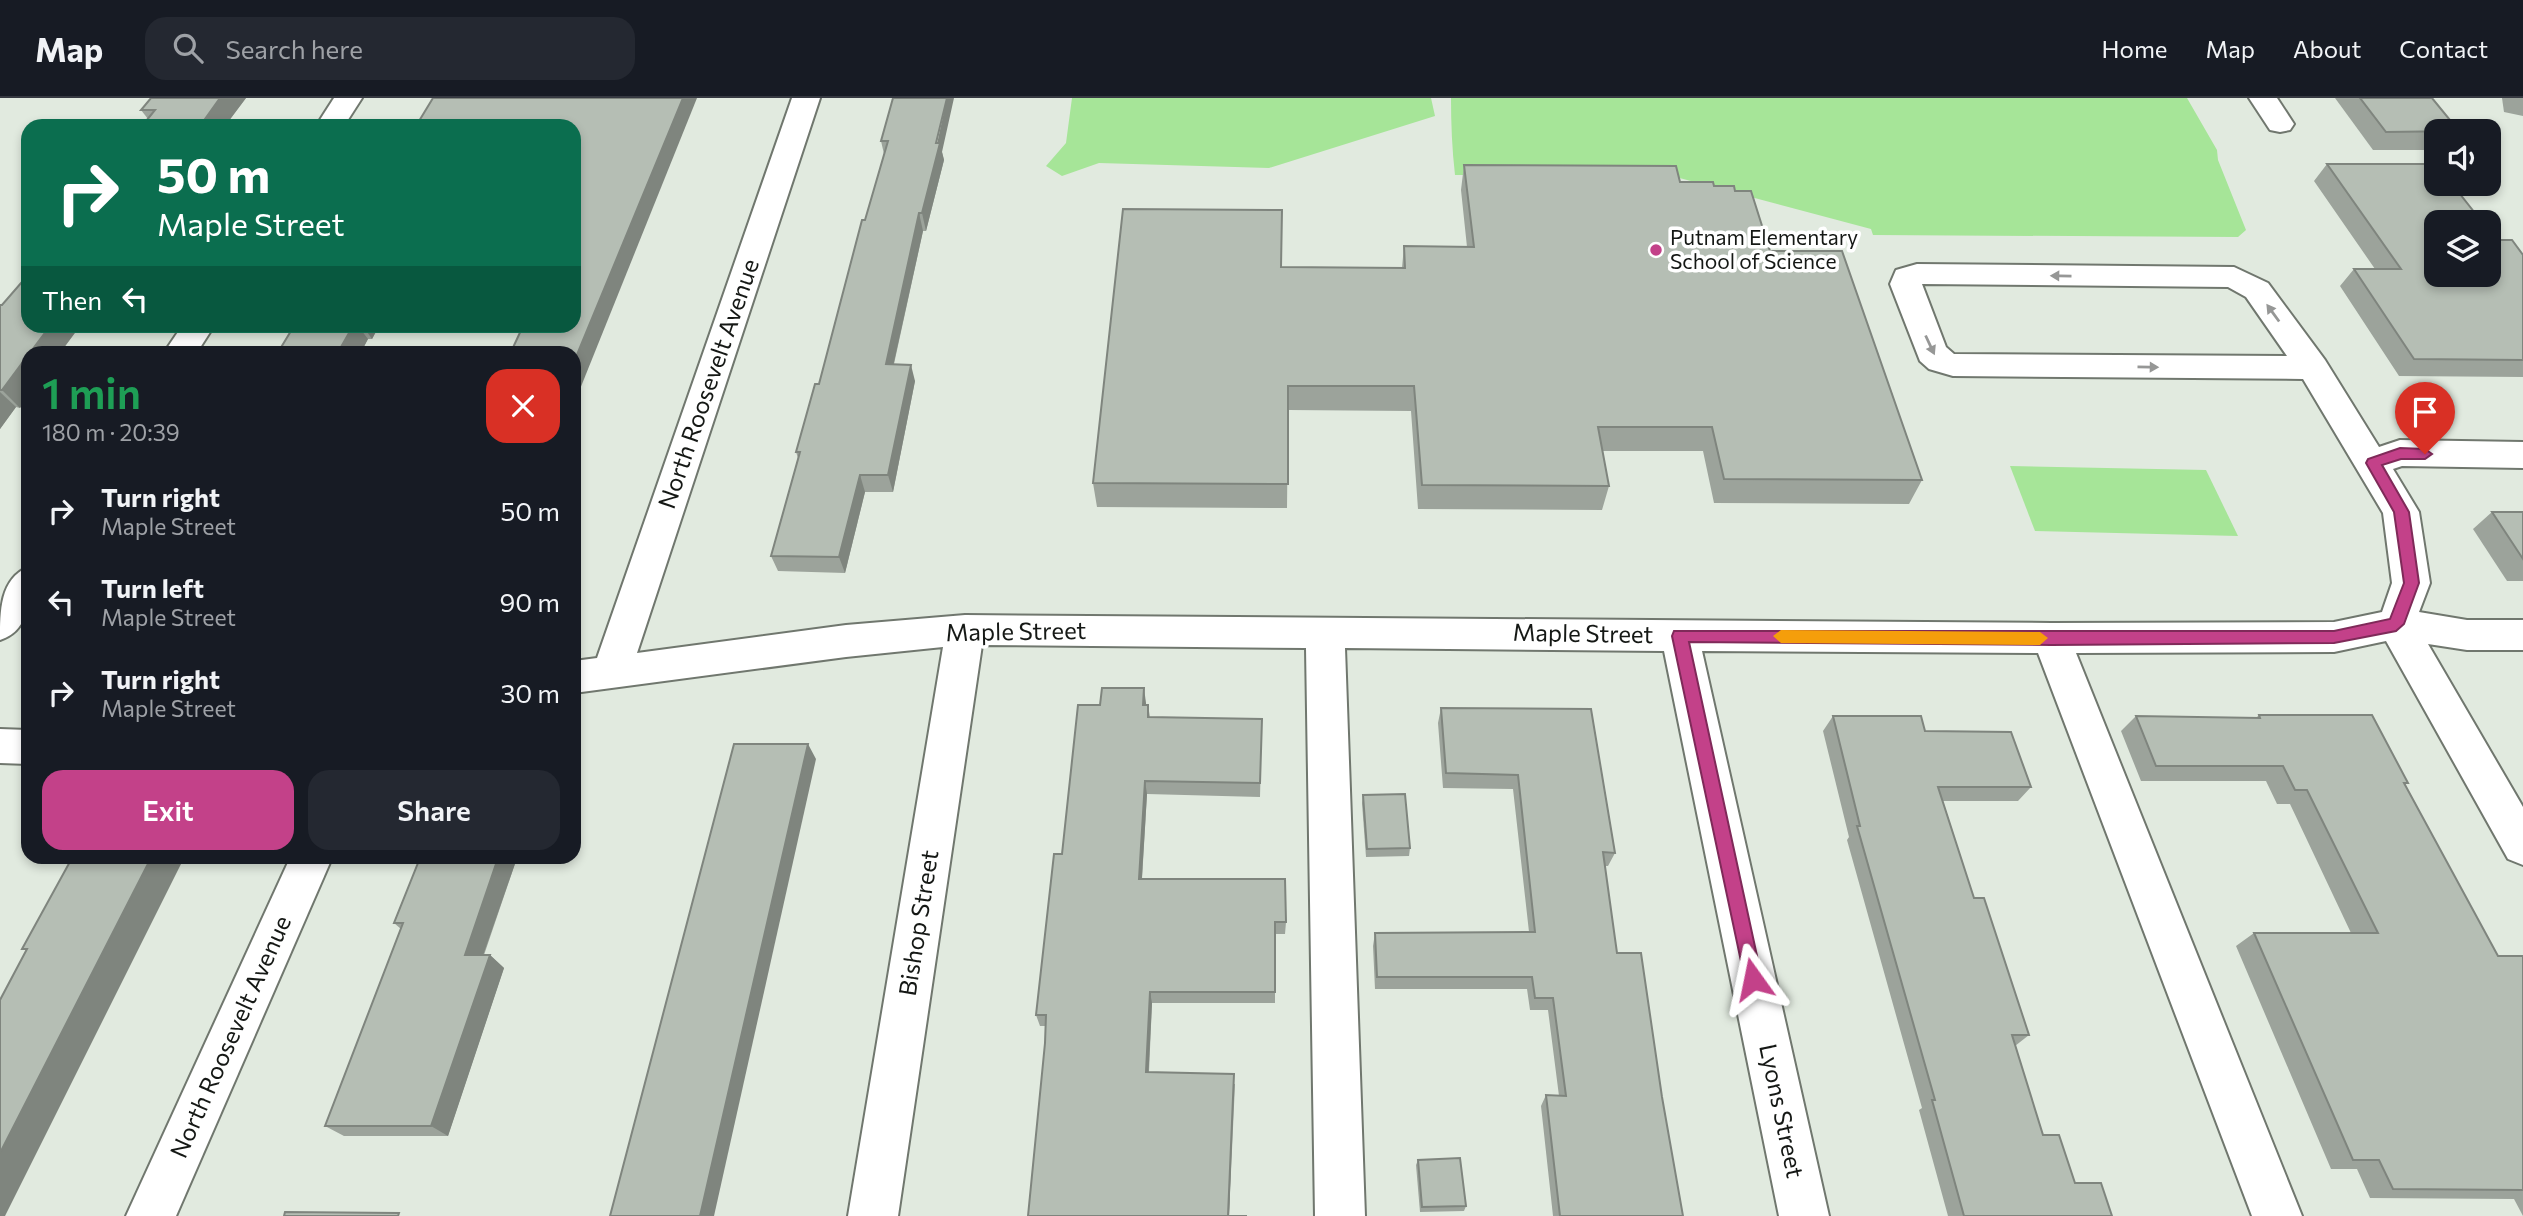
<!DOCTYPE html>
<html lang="en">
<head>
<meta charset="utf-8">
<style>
  :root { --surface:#171b24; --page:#242831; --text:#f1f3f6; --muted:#9ea1a6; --line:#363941; --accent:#c34189 }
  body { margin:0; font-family:Commissioner,sans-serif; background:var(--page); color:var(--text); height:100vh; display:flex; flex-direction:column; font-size:26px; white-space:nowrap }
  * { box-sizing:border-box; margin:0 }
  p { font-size:23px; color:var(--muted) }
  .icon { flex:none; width:38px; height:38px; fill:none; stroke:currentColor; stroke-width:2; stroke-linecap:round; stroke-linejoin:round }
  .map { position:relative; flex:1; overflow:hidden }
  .panel { position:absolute; left:21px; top:248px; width:560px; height:518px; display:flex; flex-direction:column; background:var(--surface); border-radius:21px; box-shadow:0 4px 10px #0003 }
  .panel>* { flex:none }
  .guide { position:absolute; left:21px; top:21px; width:560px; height:214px; border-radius:21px; box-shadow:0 4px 10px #0003; background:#0b6e4f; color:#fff; overflow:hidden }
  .controls { position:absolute; left:2424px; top:21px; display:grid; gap:14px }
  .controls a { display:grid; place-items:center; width:77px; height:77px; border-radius:14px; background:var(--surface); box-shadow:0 4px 10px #0003; font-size:35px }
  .pin { position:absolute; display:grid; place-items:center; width:60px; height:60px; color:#fff; margin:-72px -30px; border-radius:50% 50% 50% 0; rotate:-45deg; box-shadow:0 0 7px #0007 }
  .pin .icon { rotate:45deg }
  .me { position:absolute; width:77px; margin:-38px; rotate:348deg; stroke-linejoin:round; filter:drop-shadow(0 0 5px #0008) }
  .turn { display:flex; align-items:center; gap:24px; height:147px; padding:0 21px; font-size:32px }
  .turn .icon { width:91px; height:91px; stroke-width:2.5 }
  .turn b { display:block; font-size:49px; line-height:60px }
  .then { display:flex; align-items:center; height:66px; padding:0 21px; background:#0003; gap:14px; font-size:26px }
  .round { display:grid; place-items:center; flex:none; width:74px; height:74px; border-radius:21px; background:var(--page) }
  .headline { display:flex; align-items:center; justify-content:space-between; height:119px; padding:0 21px }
  h1 { font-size:42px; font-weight:600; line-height:52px; color:#1e9e55 }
  .primary-button { display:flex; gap:14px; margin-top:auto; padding:14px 21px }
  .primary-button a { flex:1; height:80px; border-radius:21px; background:var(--accent); color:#fff; font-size:28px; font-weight:600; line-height:80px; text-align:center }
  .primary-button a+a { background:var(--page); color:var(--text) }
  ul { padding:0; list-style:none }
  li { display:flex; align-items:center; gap:21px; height:91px; padding:0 21px }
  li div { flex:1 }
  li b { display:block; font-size:26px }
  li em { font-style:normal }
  header { display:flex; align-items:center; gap:42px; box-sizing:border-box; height:98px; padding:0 35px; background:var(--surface); border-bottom:2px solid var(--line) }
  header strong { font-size:33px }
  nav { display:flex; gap:38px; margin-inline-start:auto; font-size:24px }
  .search { width:490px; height:63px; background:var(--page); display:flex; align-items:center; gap:18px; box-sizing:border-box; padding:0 24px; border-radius:21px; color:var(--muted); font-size:26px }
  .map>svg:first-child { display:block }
</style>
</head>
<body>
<header>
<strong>Map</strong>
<div class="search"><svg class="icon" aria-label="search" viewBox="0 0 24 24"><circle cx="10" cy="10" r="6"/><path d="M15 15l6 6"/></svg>Search here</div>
<nav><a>Home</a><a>Map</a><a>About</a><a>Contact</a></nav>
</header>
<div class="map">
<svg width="2523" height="1118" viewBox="0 0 2523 1118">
  <rect width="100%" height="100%" fill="#e1eadf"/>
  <g fill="#a6e598">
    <path d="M 1072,0 L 1431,0 L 1435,18 L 1269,70 L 1099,65 L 1062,78 L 1046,68 L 1066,45 Z"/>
    <path d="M 1451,0 L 2187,0 L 2217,52 L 2218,62 L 2246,132 L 2238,139 L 1873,137 L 1871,131 L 1672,78 L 1455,77 C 1452,51 1451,26 1451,0 Z"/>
    <path d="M 2010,368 L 2206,372 L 2238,438 L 2035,433 Z"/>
  </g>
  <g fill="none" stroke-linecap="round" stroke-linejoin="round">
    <defs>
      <g id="minor">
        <path d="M 334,0 L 362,0 L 344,28 L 316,28 Z"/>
        <path d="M 792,0 L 820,0 L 637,555 L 846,527 L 965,517 L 2051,525 L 2334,524 L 2382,514 L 2392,485 L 2383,415 L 2303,281 L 1953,278 L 1929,271 L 1920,263 L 1890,186 L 1896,172 L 1917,166 L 2234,169 L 2268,185 L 2325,262 L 2379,349 L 2400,342 L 2523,344 L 2523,370 L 2402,368 L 2393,371 L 2419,414 L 2430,485 L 2419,514 L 2467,522 L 2523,522 L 2523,552 L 2467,552 L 2428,546 L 2523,709 L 2523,767 L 2508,761 L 2386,543 L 2334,554 L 2076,555 L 2302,1118 L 2252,1118 L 2038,555 L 1702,553 L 1829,1118 L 1779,1118 L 1664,553 L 1345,550 L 1365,1118 L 1315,1118 L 1306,550 L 982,547 L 898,1118 L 848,1118 L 943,549 L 846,559 L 574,595 L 574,563 L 597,560 ZM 1922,186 L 2228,189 L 2246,199 L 2287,258 L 1954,256 L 1946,249 Z"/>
        <path d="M 2249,0 L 2277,0 L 2294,26 L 2290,32 L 2280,34 L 2270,32 Z"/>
        <path d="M 182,228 L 214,228 L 196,256 L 163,256 Z"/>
        <path d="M 28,469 C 28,498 33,531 0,542 C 0,513 0,481 28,469 Z"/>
        <path d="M 0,631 L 28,632 L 28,666 L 0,665 Z"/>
        <path d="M 290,760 L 332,760 L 176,1118 L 126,1118 Z"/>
      </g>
    </defs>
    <use href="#minor" stroke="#70776e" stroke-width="4"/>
    <use href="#minor" fill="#fff" fill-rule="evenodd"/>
  </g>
  <g fill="#9ca39b">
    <path d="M 151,0 L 246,0 L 225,28 L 148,21 L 141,12 Z"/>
    <path d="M 893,0 L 942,54 L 944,62 L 926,133 L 923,133 L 894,266 L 915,283 L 893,394 L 865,394 L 845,475 L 778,473 L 771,458 L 798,360 L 796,354 L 819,286 L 884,56 L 881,43 Z"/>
    <path d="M 2335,0 L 2432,0 L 2436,33 L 2436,52 L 2373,52 Z"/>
    <path d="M 2502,0 L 2523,0 L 2523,18 L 2504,14 Z"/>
    <path d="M 2327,66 L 2496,142 L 2523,157 L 2523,279 L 2399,278 L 2340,188 L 2354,171 L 2375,171 L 2314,83 Z"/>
    <path d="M 1464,67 L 1680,84 L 1714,88 L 1735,93 L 1770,153 L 1922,382 L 1909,406 L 1714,405 L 1703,353 L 1602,353 L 1609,388 L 1602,412 L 1418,411 L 1411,313 L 1288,312 L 1287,410 L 1097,409 L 1093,385 L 1281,169 L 1402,170 L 1404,148 L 1467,149 L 1461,92 Z"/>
    <path d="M 0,207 L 28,228 L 80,228 L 20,310 L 16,309 L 0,331 Z"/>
    <path d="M 294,228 L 379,228 L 372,241 L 368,241 L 360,256 L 277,256 Z"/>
    <path d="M 2492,414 L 2523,414 L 2523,483 L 2507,483 L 2473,431 Z"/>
    <path d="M 1146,605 L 1146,607 L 1148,607 L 1150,619 L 1262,621 L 1260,699 L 1147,696 L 1142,781 L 1286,824 L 1285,836 L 1275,836 L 1275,905 L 1152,905 L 1149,974 L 1235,986 L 1229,1118 L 1028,1118 L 1045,945 L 1046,928 L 1040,928 L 1036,917 L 1062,756 L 1100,607 Z"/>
    <path d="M 1441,610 L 1615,755 L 1608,768 L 1605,768 L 1617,855 L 1662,999 L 1683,1118 L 1553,1118 L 1541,1008 L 1546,997 L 1559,998 L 1548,912 L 1530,912 L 1527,891 L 1375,891 L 1373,848 L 1375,835 L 1529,834 L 1513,691 L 1443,690 L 1438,625 Z"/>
    <path d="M 2259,617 L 2408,685 L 2405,686 L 2498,858 L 2523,858 L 2523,1118 L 2514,1101 L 2370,1100 L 2357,1071 L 2331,1071 L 2236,848 L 2254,835 L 2351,835 L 2290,706 L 2277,706 L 2266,683 L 2141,683 L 2121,633 L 2136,618 L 2256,620 Z"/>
    <path d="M 1833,618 L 1925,633 L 2031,689 L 2018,703 L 1943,703 L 1974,800 L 2029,937 L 2015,948 L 2043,1037 L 2075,1085 L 2112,1118 L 1948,1118 L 1919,1012 L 1922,1010 L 1847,742 L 1849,739 L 1823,633 Z"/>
    <path d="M 1363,697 L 1410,750 L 1409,758 L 1366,759 L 1362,705 Z"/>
    <path d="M 517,760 L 484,857 L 490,857 L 504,870 L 448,1038 L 344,1038 L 325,1028 L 401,831 L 394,825 Z"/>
    <path d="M 1418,1062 L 1466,1108 L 1464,1113 L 1420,1114 L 1416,1067 Z"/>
  </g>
  <g fill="#7f857e">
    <path d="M 220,0 L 246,0 L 225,28 L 200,28 Z"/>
    <path d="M 683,0 L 697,0 L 574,306 L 574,264 Z"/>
    <path d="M 947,0 L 954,0 L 942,54 L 944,62 L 926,133 L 922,115 Z"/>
    <path d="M 919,115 L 923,133 L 890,282 L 886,266 Z"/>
    <path d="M 50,228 L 80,228 L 59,256 L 29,256 Z"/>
    <path d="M 353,228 L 358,228 L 368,241 L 360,256 L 337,256 Z"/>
    <path d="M 363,228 L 379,228 L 372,241 Z"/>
    <path d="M 28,257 L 28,298 L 20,310 L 2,292 Z"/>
    <path d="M 911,267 L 915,283 L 893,394 L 888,377 Z"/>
    <path d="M 0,294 L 16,309 L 0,331 Z"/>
    <path d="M 860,377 L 865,394 L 845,475 L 839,459 Z"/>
    <path d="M 1144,590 L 1146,605 L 1145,622 L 1143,607 Z"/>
    <path d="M 808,646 L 816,661 L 714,1118 L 700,1118 Z"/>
    <path d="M 1145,683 L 1147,696 L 1141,794 L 1139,781 Z"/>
    <path d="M 151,760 L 184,760 L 5,1118 L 0,1118 L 0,1055 Z"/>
    <path d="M 498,760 L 517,760 L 479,869 L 465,857 Z"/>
    <path d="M 490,857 L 504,870 L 448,1038 L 431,1028 Z"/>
    <path d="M 1150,894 L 1152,905 L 1148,984 L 1146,974 Z"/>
    <path d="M 1234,976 L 1229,1118 L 1228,1118 Z"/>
  </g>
  <g fill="#b5beb4" stroke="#7f857e" stroke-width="2">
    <path d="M 151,0 L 220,0 L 200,28 L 142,28 L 155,12 L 141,12 Z"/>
    <path d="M 433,0 L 683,0 L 574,264 L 574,256 L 510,256 L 523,228 L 574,228 L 574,28 L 416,28 Z"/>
    <path d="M 893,0 L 947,0 L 936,45 L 940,45 L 922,115 L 919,115 L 886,266 L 911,267 L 888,377 L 860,377 L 839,459 L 771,458 L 800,354 L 796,354 L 815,286 L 819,286 L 862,122 L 865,122 L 888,43 L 881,43 Z"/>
    <path d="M 2360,0 L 2432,0 L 2459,33 L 2386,34 Z"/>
    <path d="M 2327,66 L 2436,66 L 2436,86 L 2452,86 L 2482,124 L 2436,124 L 2436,177 L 2488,177 L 2488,132 L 2496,142 L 2512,142 L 2523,157 L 2523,262 L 2414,261 L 2354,171 L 2401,171 Z"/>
    <path d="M 1464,67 L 1676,68 L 1680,84 L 1713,84 L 1714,88 L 1734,88 L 1735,93 L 1751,93 L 1770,153 L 1842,153 L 1922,382 L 1724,381 L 1712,329 L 1598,329 L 1609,388 L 1422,387 L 1414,288 L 1288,288 L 1288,386 L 1093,385 L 1123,111 L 1282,112 L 1281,169 L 1405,170 L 1404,148 L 1474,149 Z"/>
    <path d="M 28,177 L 28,228 L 50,228 L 29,256 L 28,256 L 28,257 L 2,292 L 0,292 L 0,207 L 2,207 Z"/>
    <path d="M 294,228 L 353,228 L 337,256 L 277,256 Z"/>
    <path d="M 2492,414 L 2523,414 L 2523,461 Z"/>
    <path d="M 1102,590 L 1144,590 L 1143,607 L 1148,607 L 1148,619 L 1262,621 L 1260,685 L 1145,683 L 1139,781 L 1285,781 L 1286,824 L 1275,824 L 1275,894 L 1150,894 L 1146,974 L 1234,976 L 1228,1118 L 1247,1118 L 1028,1118 L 1045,945 L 1046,917 L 1036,917 L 1054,756 L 1062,756 L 1078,607 L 1100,607 Z"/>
    <path d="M 1441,610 L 1591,611 L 1615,755 L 1603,754 L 1617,855 L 1641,855 L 1662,999 L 1683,1118 L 1560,1118 L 1546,997 L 1566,998 L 1553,900 L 1535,900 L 1532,879 L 1377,879 L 1375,835 L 1535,834 L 1518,677 L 1446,675 Z"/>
    <path d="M 2259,617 L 2372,617 L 2408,685 L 2404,685 L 2498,858 L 2523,858 L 2523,1092 L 2393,1091 L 2379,1062 L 2353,1062 L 2254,835 L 2378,835 L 2307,692 L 2295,692 L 2283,668 L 2156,668 L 2136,618 L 2260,620 Z"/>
    <path d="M 1833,618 L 1921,618 L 1925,633 L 2011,634 L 2031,689 L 1938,689 L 1974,800 L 1984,800 L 2029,937 L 2012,937 L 2043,1037 L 2059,1037 L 2075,1085 L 2101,1085 L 2112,1118 L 1964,1118 L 1932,1002 L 1935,1002 L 1857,728 L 1860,728 Z"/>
    <path d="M 734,646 L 808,646 L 700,1118 L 610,1118 Z"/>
    <path d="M 1405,696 L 1410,750 L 1367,751 L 1363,697 Z"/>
    <path d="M 72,760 L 151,760 L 0,1055 L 0,902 L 27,851 L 22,851 Z"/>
    <path d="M 420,760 L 498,760 L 465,857 L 490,857 L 431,1028 L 325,1028 L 403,825 L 394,825 Z"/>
    <path d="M 1460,1060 L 1466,1108 L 1422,1109 L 1418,1062 Z"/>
    <path d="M 285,1114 L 399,1115 L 398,1118 L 284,1118 Z"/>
  </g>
  <defs><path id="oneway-solid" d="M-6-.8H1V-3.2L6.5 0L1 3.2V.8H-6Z" transform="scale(1.75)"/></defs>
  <g fill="#969796">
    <use href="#oneway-solid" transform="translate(2061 178) rotate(-179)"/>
    <use href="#oneway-solid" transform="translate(2273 215) rotate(-126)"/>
    <use href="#oneway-solid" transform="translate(1930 247) rotate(65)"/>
    <use href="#oneway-solid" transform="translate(2148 269) rotate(1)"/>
  </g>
  <path fill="#c34189" stroke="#7f2a59" stroke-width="2" d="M 2400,350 L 2425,351 L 2432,356 L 2425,361 L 2401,361 L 2382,367 L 2409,414 L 2419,485 L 2404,526 L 2396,533 L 2334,545 L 2051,547 L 1689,544 L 1762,881 L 1760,887 L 1753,889 L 1746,887 L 1672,538 L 1674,533 L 2334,533 L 2390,521 L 2404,485 L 2394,414 L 2366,365 L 2368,361 Z"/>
  <path fill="#f59e0b" d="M 1781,532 L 2040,534 L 2048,540 L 2040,547 L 1781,545 L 1773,538 Z"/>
  <circle fill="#c34189" stroke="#fff" stroke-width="2.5" cx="1656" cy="152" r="7"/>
  <g text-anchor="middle" stroke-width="7" stroke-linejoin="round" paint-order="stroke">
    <g font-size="21" fill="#151815" stroke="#fff" text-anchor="start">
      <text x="1670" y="147">Putnam Elementary<tspan x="1670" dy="24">School of Science</tspan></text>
    </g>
    <g font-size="24" fill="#151815" stroke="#fff">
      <text transform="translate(709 286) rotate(-71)" y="8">North Roosevelt Avenue</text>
      <text transform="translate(1016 534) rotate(-1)" y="8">Maple Street</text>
      <text transform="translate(1583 536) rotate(1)" y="8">Maple Street</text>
      <text transform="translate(919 825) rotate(-81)" y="8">Bishop Street</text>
      <text transform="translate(231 939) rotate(-66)" y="8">North Roosevelt Avenue</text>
      <text transform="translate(1781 1013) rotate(78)" y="8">Lyons Street</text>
    </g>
  </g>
</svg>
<div class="controls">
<a><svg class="icon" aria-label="sound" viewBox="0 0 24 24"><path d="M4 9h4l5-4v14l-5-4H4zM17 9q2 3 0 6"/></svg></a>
<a><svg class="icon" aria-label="layers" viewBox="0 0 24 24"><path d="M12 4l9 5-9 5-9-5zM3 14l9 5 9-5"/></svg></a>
</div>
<div class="pin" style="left:2425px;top:356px;background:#d93025"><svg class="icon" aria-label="arrive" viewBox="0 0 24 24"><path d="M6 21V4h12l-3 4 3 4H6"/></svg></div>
<svg class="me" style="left:1753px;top:881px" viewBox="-20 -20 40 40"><path d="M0-17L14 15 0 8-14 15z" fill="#c34189" stroke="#fff" stroke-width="4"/></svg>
<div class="guide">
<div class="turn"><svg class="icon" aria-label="right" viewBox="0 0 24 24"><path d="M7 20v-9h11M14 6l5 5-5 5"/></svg><div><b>50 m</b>Maple Street</div></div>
<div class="then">Then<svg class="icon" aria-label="left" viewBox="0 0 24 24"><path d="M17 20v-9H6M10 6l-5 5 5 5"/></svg></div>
</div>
<section class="panel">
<div class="headline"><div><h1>1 min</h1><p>180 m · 20:39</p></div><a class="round" style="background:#d93025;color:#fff"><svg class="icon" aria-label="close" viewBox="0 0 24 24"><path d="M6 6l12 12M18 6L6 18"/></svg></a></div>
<ul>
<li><svg class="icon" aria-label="right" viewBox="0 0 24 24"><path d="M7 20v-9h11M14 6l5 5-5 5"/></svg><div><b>Turn right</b><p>Maple Street</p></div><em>50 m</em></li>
<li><svg class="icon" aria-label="left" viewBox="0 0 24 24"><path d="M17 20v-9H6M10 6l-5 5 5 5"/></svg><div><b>Turn left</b><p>Maple Street</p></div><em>90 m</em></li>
<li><svg class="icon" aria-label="right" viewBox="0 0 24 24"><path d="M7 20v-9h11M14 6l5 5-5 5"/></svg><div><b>Turn right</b><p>Maple Street</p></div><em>30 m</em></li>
</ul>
<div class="primary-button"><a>Exit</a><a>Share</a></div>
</section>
</div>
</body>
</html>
